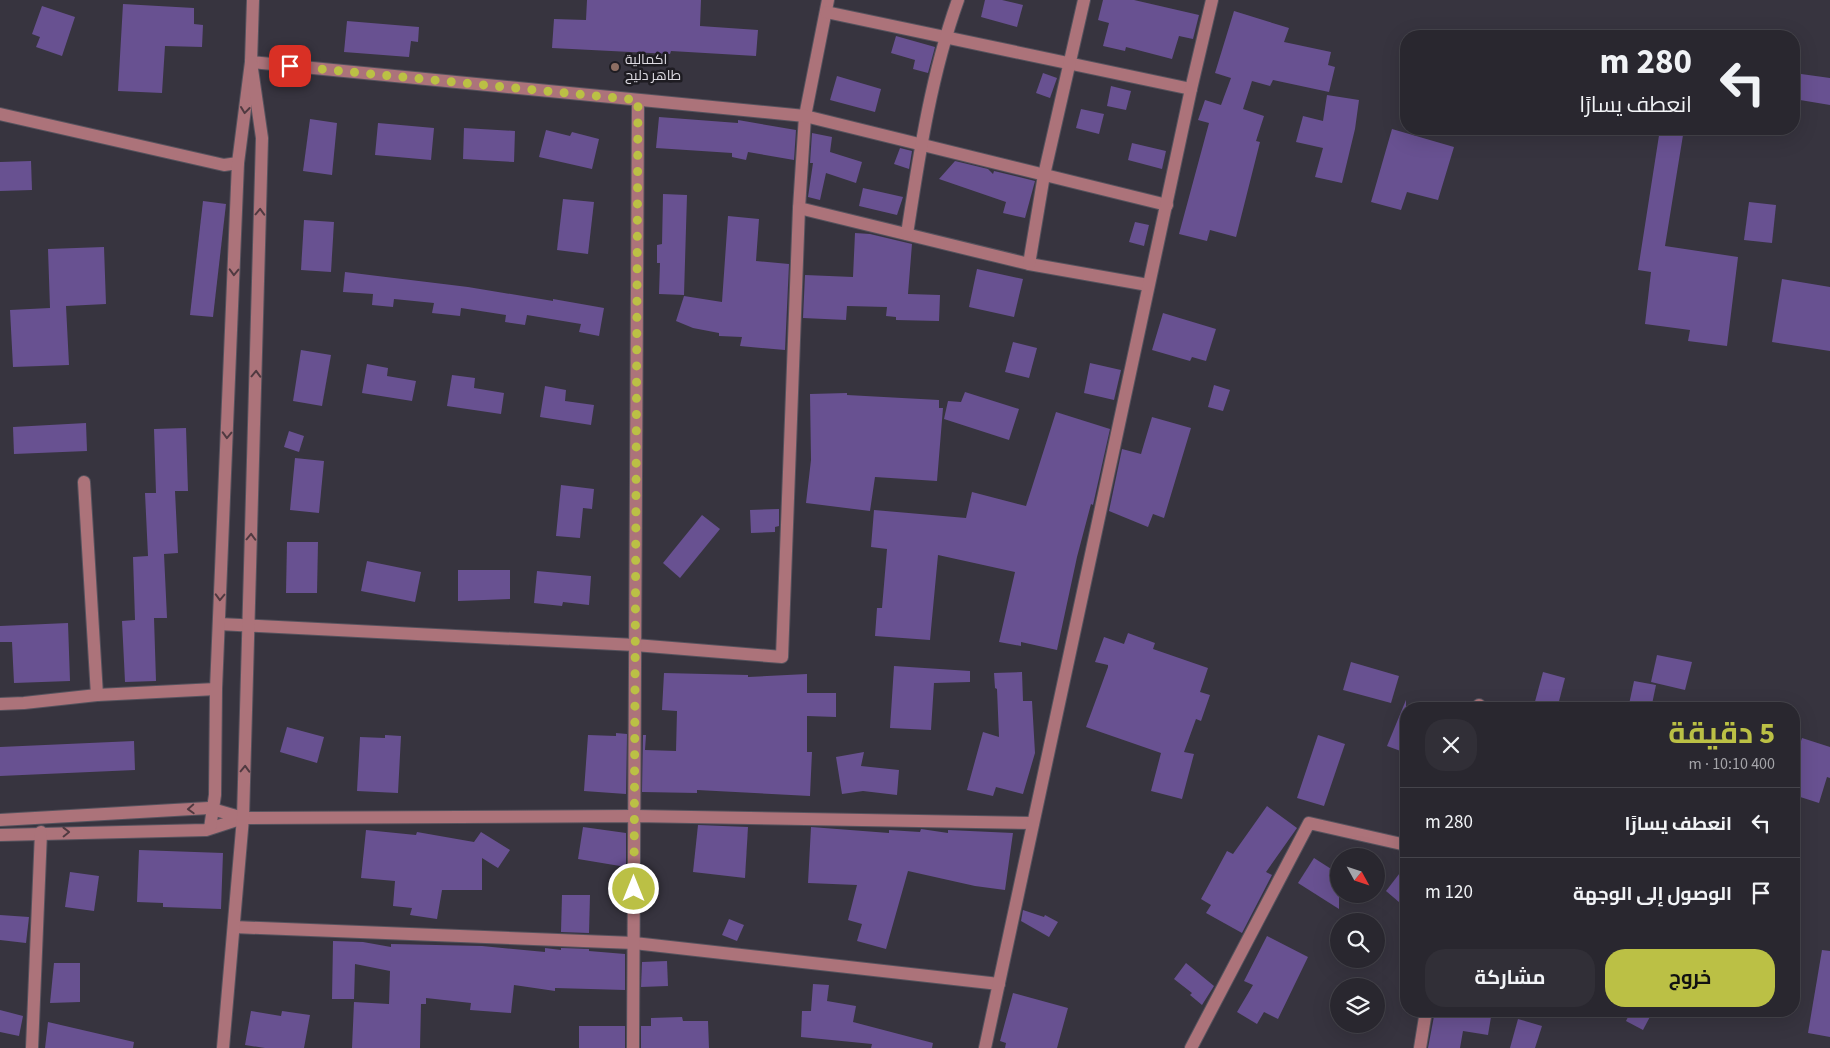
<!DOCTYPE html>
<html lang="ar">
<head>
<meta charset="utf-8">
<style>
  :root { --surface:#29272f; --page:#312f37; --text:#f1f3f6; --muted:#a5a5aa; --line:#45444b; --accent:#bbc045 }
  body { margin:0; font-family:"Source Sans 3",Cairo,sans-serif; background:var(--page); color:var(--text); direction:rtl; height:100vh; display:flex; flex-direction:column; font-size:19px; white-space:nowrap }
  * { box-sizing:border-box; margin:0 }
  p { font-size:16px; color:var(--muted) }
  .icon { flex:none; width:28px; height:28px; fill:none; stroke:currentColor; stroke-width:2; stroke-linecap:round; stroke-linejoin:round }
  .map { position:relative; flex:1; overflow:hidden; direction:ltr }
  .side { position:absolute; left:1400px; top:702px; width:400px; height:315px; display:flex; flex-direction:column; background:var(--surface); border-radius:20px; box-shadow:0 5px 20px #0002,0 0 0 1px var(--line); direction:rtl }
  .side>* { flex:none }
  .banner { position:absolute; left:1400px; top:30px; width:400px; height:105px; border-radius:20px; box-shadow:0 5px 20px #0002,0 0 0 1px var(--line); direction:rtl; background:#29272f; color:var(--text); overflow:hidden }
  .needle { width:32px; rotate:130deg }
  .tools { position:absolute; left:1330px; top:848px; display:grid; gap:10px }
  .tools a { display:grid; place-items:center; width:55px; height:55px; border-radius:50%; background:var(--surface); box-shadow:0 5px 20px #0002,0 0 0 1px var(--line); font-size:25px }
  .pin { position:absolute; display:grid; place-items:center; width:42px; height:42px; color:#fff; margin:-21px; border-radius:10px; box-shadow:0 2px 8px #0006 }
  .me { position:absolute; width:55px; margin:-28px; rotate:0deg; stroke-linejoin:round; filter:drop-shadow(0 0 4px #0008) }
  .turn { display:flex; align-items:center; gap:18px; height:105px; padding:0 25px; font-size:22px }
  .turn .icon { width:65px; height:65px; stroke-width:2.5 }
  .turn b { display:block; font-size:35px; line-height:42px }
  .round { display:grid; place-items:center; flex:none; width:52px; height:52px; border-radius:20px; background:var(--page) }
  .summary { display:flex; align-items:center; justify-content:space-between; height:85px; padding:0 25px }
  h1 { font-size:30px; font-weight:700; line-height:38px; color:var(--accent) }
  .primary-button { display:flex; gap:10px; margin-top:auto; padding:10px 25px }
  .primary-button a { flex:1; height:58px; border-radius:20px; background:var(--accent); color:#111; font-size:20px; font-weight:700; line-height:58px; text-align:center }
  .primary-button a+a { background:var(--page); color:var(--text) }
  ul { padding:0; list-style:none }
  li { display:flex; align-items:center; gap:15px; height:70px; padding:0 25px; border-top:1px solid var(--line) }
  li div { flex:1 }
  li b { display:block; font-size:19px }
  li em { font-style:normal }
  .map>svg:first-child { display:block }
</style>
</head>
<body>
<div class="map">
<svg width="1830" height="1048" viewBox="0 0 1830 1048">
  <rect width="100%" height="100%" fill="#37343f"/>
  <g fill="#685191">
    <path d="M 587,0 L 701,0 L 700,26 L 758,30 L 756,56 L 671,51 L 670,54 L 552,48 L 554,19 L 586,20 Z"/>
    <path d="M 985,0 L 1002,0 L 1023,5 L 1017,27 L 981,17 Z"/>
    <path d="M 1103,0 L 1134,0 L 1199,15 L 1193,39 L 1179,36 L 1172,59 L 1126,47 L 1125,51 L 1103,46 L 1109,23 L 1098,20 Z"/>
    <path d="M 123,4 L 194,8 L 194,24 L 203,25 L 202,47 L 165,46 L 162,93 L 118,91 Z"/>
    <path d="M 42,6 L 75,17 L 62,56 L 36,47 L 40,37 L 32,34 Z"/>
    <path d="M 1234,11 L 1289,28 L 1284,42 L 1331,52 L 1328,65 L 1335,67 L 1329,92 L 1273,80 L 1270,86 L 1252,81 L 1243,109 L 1264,116 L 1256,141 L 1260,142 L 1236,237 L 1210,230 L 1207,241 L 1179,234 L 1209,123 L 1198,120 L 1205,100 L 1221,105 L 1231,78 L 1215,73 Z"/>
    <path d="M 347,21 L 419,27 L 418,42 L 411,41 L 409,57 L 344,52 Z"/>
    <path d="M 896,36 L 935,47 L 928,73 L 913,69 L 915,60 L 891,53 Z"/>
    <path d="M 1043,73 L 1057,78 L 1050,98 L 1036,93 Z"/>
    <path d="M 1794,73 L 1830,78 L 1830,105 L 1794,99 Z"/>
    <path d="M 837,76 L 881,89 L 875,112 L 830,100 Z"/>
    <path d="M 1111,86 L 1131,91 L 1126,110 L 1107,106 Z"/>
    <path d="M 1327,95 L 1359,100 L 1355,129 L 1342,183 L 1315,177 L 1323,148 L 1296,142 L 1303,116 L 1323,121 Z"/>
    <path d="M 1081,109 L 1104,114 L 1099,134 L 1076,128 Z"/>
    <path d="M 659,117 L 738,123 L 738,120 L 796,130 L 794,160 L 748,152 L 746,160 L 732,157 L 732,153 L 656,148 Z"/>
    <path d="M 310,119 L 337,123 L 332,175 L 303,171 Z"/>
    <path d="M 378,123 L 434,128 L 431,160 L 375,155 Z"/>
    <path d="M 464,128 L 515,131 L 514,162 L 463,159 Z"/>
    <path d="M 1392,129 L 1454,147 L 1438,200 L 1407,192 L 1401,210 L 1371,202 Z"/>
    <path d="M 1660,129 L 1684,129 L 1665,246 L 1738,257 L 1727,346 L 1688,341 L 1690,330 L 1645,324 L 1651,272 L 1638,270 Z"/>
    <path d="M 546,130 L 570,136 L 572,132 L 599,139 L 592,169 L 539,157 Z"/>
    <path d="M 812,133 L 832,137 L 830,152 L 862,162 L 856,183 L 826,173 L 820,200 L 808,197 L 813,163 L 810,163 Z"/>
    <path d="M 1132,143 L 1166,151 L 1162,169 L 1128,160 Z"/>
    <path d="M 900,148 L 912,151 L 909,169 L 894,164 Z"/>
    <path d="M 31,161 L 32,190 L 0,191 L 0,162 Z"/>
    <path d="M 955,161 L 988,169 L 993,174 L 994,171 L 1035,181 L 1025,218 L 1003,213 L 1006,202 L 939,179 Z"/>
    <path d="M 863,188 L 903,197 L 897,215 L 859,206 Z"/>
    <path d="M 663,194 L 687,195 L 684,295 L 659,294 L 660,263 L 657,263 L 657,245 L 662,244 Z"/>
    <path d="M 563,199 L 594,202 L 588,254 L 557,250 Z"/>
    <path d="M 203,201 L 226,204 L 213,317 L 190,315 Z"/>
    <path d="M 1749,202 L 1776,205 L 1772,243 L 1744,240 Z"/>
    <path d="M 728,216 L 759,219 L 756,261 L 789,264 L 785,350 L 740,346 L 742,337 L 719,336 L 719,333 L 693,328 L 676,321 L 684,296 L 722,302 Z"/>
    <path d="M 304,220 L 334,222 L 331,272 L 301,270 Z"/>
    <path d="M 1135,222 L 1149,225 L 1144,246 L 1129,242 Z"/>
    <path d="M 855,233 L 870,234 L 912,244 L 908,294 L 940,295 L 939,321 L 896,320 L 896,317 L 886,316 L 887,307 L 847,306 L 846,320 L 803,318 L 805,275 L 853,277 Z"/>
    <path d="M 104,247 L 106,304 L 66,306 L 69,365 L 13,367 L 10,310 L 50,308 L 48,249 Z"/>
    <path d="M 977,269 L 1023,279 L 1014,317 L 969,307 Z"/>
    <path d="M 345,272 L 468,287 L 553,301 L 553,299 L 604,308 L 599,336 L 579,332 L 581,324 L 527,315 L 525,325 L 505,322 L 506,315 L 461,308 L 460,316 L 432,313 L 434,303 L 394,299 L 393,307 L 372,305 L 373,294 L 343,292 Z"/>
    <path d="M 1782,279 L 1830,287 L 1830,351 L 1772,342 Z"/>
    <path d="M 1163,313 L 1216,329 L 1206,361 L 1192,357 L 1190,361 L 1152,350 Z"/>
    <path d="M 1013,342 L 1037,348 L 1029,378 L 1005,372 Z"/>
    <path d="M 301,350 L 331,355 L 322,406 L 293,401 Z"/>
    <path d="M 1090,363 L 1121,370 L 1114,400 L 1084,393 Z"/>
    <path d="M 367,364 L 388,368 L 387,376 L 416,381 L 412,401 L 362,393 Z"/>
    <path d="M 452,375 L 475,378 L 474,388 L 504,393 L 501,414 L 447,406 Z"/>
    <path d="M 1214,385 L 1230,390 L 1223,411 L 1208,407 Z"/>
    <path d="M 545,386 L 566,390 L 565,401 L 594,405 L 591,425 L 540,417 Z"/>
    <path d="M 965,392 L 1019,409 L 1009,440 L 944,419 L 948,401 L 961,402 Z"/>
    <path d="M 847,393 L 847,395 L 939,400 L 939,408 L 943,408 L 937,481 L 875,477 L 870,511 L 806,503 L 811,460 L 810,394 Z"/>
    <path d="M 1056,412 L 1110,429 L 1093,505 L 1091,504 L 1077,557 L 1057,650 L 1021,642 L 1021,646 L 999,642 L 1015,572 L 938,555 L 930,640 L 875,636 L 877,608 L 882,608 L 887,549 L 871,547 L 874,510 L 966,518 L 972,492 L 1026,506 Z"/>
    <path d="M 1152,417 L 1191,428 L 1164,518 L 1153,514 L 1148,527 L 1109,511 L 1122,449 L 1141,454 Z"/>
    <path d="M 86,423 L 87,451 L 14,454 L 13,427 Z"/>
    <path d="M 186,428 L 188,491 L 175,491 L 178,553 L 164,554 L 167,618 L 154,618 L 156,681 L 125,682 L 122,621 L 135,620 L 133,557 L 148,556 L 145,493 L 156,493 L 154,429 Z"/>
    <path d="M 289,431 L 304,436 L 299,452 L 284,447 Z"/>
    <path d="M 295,458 L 324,461 L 319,513 L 290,510 Z"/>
    <path d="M 561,485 L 594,489 L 592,509 L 583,508 L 580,538 L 556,536 Z"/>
    <path d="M 779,509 L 779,526 L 775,527 L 775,532 L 751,533 L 750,510 Z"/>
    <path d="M 702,515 L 720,529 L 680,578 L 663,563 Z"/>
    <path d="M 287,542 L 318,542 L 317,593 L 286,593 Z"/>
    <path d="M 367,561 L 421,572 L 415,602 L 361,591 Z"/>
    <path d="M 458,570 L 510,570 L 510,599 L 458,601 Z"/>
    <path d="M 537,571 L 591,576 L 589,605 L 563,602 L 562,606 L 534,603 Z"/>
    <path d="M 68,623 L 70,681 L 14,683 L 12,642 L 0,642 L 0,626 Z"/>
    <path d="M 1128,633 L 1155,643 L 1153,649 L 1208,668 L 1200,692 L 1210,695 L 1201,721 L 1196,719 L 1184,752 L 1194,754 L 1182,799 L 1151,791 L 1161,753 L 1086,727 L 1108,667 L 1108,665 L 1095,662 L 1104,637 L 1124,644 Z"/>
    <path d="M 1657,655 L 1692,662 L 1685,690 L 1651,682 Z"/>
    <path d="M 1351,662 L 1399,676 L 1391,703 L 1343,690 Z"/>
    <path d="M 894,666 L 970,671 L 970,682 L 934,683 L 931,730 L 890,728 Z"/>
    <path d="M 1022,672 L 1023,701 L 1032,701 L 1035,753 L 1023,794 L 996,787 L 993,796 L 967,790 L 983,732 L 999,737 L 997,689 L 995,688 L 994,673 Z"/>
    <path d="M 1543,672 L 1565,678 L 1557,709 L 1533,709 Z"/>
    <path d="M 664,673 L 748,675 L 748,677 L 807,674 L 807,693 L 836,693 L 836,717 L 807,716 L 807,752 L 812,752 L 810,796 L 697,790 L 697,793 L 642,792 L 643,735 L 646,735 L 645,750 L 676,751 L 677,711 L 662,710 Z"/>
    <path d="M 1634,681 L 1656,685 L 1651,709 L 1628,709 Z"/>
    <path d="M 1406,700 L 1406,753 L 1387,746 Z"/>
    <path d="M 287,727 L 324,737 L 317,763 L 280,752 Z"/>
    <path d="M 616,733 L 627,734 L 626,794 L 584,791 L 588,735 L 616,736 Z"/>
    <path d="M 385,735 L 401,736 L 398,793 L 357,791 L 360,737 L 385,738 Z"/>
    <path d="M 1318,735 L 1345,744 L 1324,806 L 1297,798 Z"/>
    <path d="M 1802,738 L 1830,747 L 1830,778 L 1827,777 L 1819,803 L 1794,795 L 1794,763 Z"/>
    <path d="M 134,741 L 135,770 L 0,776 L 0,747 Z"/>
    <path d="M 864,752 L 861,766 L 899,770 L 897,795 L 863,791 L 842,794 L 836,757 Z"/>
    <path d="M 1267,806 L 1297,828 L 1266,872 L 1272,875 L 1242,933 L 1206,913 L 1211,905 L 1201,899 L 1227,851 L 1233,854 Z"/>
    <path d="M 698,825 L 748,827 L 745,878 L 693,872 Z"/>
    <path d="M 583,827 L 626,833 L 626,867 L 578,859 Z"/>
    <path d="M 811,827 L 889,833 L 889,830 L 920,832 L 921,829 L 948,833 L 948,830 L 1013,833 L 1005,890 L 975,886 L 908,871 L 886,949 L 857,941 L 862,924 L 848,920 L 857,885 L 808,883 Z"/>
    <path d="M 366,830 L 416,835 L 417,832 L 474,842 L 481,832 L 510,850 L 498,868 L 482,858 L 482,890 L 442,890 L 437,919 L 410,915 L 412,908 L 393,906 L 395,881 L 361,878 Z"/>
    <path d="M 139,850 L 223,853 L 221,909 L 163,907 L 163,903 L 137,902 Z"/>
    <path d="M 1314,858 L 1339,874 L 1339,909 L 1298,883 Z"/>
    <path d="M 1406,865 L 1406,908 L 1386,891 Z"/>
    <path d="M 70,872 L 99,876 L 94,911 L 65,907 Z"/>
    <path d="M 562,895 L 590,895 L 589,933 L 561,932 Z"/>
    <path d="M 1023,910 L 1044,917 L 1045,915 L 1058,922 L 1049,937 L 1021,921 Z"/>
    <path d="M 0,915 L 29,917 L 26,943 L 0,940 Z"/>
    <path d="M 729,919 L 744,925 L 737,941 L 722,935 Z"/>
    <path d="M 1267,936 L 1308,957 L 1278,1019 L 1264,1012 L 1257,1024 L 1237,1012 L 1253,985 L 1244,981 Z"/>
    <path d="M 333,941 L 363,942 L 391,947 L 391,944 L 482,946 L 545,952 L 545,948 L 561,950 L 561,948 L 589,949 L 589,951 L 625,954 L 625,990 L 555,988 L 555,991 L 514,985 L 511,1013 L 470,1010 L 471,1003 L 426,998 L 426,1004 L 421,1004 L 420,1048 L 352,1048 L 354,1002 L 389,1004 L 390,971 L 355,964 L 354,999 L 332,999 Z"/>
    <path d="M 1822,950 L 1830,951 L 1830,1037 L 1808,1033 Z"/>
    <path d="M 667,961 L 668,986 L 641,987 L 642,962 Z"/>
    <path d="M 54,963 L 80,963 L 80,1002 L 50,1003 Z"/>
    <path d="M 1186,963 L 1214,986 L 1202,1005 L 1190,995 L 1192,993 L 1174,979 Z"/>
    <path d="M 813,984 L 829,985 L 827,1001 L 856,1006 L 853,1022 L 933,1043 L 932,1048 L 871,1048 L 872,1044 L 801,1037 L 802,1011 L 811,1011 Z"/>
    <path d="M 1013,993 L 1068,1008 L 1057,1048 L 1005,1048 L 1006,1043 L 1000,1041 Z"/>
    <path d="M 0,1010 L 23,1016 L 19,1036 L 0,1032 Z"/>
    <path d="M 251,1011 L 281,1016 L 282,1011 L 310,1015 L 304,1048 L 265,1048 L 245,1045 Z"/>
    <path d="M 1435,1011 L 1492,1011 L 1488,1035 L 1463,1031 L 1460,1048 L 1428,1048 Z"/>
    <path d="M 1631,1011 L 1653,1011 L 1643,1030 L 1626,1021 Z"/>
    <path d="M 682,1017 L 683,1021 L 708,1021 L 709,1048 L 641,1048 L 641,1026 L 651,1026 L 651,1018 Z"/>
    <path d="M 1518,1019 L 1542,1026 L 1535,1048 L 1510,1048 Z"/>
    <path d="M 48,1022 L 134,1042 L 133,1048 L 45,1048 Z"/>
    <rect x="579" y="1026" width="46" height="22"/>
  </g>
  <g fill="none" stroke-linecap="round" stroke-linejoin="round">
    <defs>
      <g id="minor">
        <path d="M 828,0 L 805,116 L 799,208 L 1029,264 L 1148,285"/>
        <path d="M 826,12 L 1191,89"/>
        <path d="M 251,62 L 805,116 L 1167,205"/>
        <path d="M 0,114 L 224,165 L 238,163"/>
        <path d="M 907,234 C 919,156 931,75 958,0"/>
        <path d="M 1029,264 L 1044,175 L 1084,0"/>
        <path d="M 84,482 L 97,695"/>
        <path d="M 219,624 L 635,645 L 782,657 L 799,208"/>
        <path d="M 0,704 L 24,703 L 97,695 L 216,689"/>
        <path d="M 1479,709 L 1479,705"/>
        <path d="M 243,818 L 634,816 L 1033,823"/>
        <path d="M 0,820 L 209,808 L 243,818 L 206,830 L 0,835"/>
        <path d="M 210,828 L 215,795 L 216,689 L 238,163 L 251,62 L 253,0"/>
        <path d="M 234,927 L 634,943 L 999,984"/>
        <path d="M 32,1048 L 41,832"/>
        <path d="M 223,1048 L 243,818 L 262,138 L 251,62"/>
        <path d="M 633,1048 L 638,100"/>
        <path d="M 985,1048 L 1191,89 L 1212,0"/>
        <path d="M 1191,1048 L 1309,823 L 1406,845"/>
        <path d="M 1420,1048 L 1426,1011"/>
      </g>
    </defs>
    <use href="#minor" stroke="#55525d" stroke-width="14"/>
    <use href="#minor" stroke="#ac737a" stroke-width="12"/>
  </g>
  <defs><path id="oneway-chevron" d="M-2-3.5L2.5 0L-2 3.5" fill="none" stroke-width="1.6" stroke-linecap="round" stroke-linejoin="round" transform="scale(1.25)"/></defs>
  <g stroke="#503a41">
    <use href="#oneway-chevron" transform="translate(245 110) rotate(97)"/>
    <use href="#oneway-chevron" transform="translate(260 212) rotate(-88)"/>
    <use href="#oneway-chevron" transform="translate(234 272) rotate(92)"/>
    <use href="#oneway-chevron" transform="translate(256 374) rotate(-88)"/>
    <use href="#oneway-chevron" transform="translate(227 435) rotate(92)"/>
    <use href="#oneway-chevron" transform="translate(251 537) rotate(-88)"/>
    <use href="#oneway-chevron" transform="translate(220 597) rotate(92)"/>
    <use href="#oneway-chevron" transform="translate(245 769) rotate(-88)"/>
    <use href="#oneway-chevron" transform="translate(191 809) rotate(177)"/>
    <use href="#oneway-chevron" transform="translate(66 832) rotate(-1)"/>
  </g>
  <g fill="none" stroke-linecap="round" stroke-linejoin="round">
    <path stroke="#bbc045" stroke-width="9" stroke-dasharray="0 16.2" d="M 290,66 L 638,100 L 634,889"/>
  </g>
  <circle fill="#8d6e63" stroke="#1e1c22" stroke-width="2" cx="615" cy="67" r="5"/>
  <g text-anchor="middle" stroke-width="5" stroke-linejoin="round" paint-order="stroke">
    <g font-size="14" fill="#dedce3" stroke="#1e1c22" text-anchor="start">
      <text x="625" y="64">اكمالية<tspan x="625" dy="16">طاهر دليح</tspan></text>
    </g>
  </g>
</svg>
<div class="tools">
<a><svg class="needle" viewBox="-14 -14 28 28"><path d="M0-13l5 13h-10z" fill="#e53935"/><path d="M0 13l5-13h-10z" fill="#a5a5aa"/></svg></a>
<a><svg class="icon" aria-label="search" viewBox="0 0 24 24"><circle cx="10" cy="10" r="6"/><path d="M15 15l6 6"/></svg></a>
<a><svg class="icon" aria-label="layers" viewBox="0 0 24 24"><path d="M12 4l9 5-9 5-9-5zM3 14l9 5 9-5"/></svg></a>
</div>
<div class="pin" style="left:290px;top:66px;background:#d93025"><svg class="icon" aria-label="arrive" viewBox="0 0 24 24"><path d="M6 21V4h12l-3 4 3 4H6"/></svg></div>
<svg class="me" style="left:634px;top:889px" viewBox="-20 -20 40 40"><circle r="17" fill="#bbc045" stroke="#fff" stroke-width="3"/><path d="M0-11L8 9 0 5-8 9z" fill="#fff"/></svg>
<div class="banner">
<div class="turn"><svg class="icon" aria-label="left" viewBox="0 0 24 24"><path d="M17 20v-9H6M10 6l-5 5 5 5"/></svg><div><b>280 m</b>انعطف يسارًا</div></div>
</div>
<section class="side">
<div class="summary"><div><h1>5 دقيقة</h1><p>400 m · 10:10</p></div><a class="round"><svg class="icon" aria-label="close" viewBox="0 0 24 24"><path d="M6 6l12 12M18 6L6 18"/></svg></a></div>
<ul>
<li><svg class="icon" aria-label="left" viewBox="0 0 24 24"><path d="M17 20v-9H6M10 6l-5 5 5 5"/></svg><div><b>انعطف يسارًا</b></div><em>280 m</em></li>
<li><svg class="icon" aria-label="arrive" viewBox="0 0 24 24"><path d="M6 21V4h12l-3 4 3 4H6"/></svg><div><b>الوصول إلى الوجهة</b></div><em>120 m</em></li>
</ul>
<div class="primary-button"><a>خروج</a><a>مشاركة</a></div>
</section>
</div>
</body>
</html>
